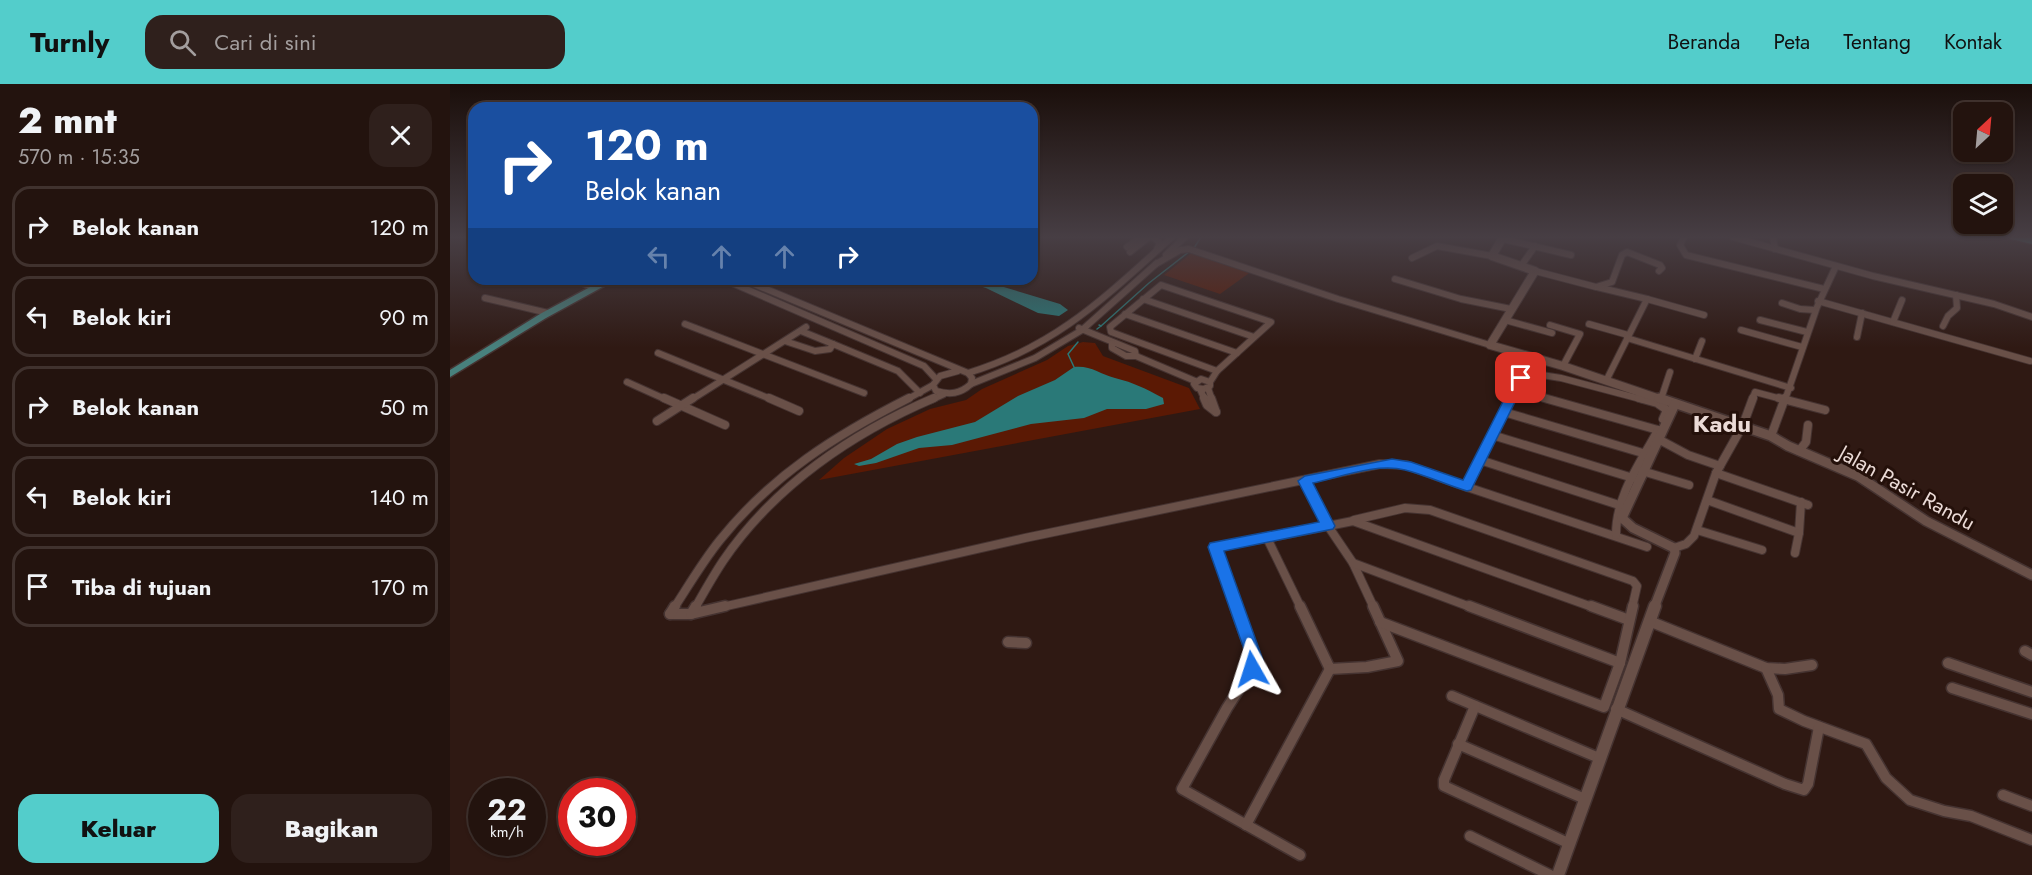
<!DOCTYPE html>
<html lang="id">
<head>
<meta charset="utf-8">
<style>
  :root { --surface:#23130e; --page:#2f201c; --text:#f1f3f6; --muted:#a39e9e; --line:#40322e; --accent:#53cdcb }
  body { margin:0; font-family:Jost,sans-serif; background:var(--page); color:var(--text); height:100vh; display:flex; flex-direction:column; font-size:22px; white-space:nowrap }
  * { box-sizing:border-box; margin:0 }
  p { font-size:20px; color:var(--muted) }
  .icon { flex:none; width:33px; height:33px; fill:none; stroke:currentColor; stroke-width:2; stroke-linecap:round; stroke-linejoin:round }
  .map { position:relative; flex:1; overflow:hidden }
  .details { display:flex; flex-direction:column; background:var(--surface); width:450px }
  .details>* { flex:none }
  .top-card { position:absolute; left:18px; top:18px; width:570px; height:183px; border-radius:18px; box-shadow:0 2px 4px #0004,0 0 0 2px var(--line); background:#1a4fa0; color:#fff; overflow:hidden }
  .needle { width:39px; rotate:26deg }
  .buttons { position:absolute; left:1503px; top:18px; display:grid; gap:12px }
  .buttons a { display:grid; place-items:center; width:60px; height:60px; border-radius:12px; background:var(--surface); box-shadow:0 2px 4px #0004,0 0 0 2px var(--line); font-size:30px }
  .speed { position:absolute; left:18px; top:694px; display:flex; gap:12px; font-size:30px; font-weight:700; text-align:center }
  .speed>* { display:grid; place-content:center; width:78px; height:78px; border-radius:50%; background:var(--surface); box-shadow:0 2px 4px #0004,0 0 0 2px var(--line); line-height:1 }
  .speed small { font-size:15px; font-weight:400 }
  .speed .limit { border:9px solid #d22; background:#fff; color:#111 }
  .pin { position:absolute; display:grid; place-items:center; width:51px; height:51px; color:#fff; margin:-26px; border-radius:12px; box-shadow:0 3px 9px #0006 }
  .me { position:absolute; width:66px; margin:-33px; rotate:354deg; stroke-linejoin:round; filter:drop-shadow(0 0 4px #0008) }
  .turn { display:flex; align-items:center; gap:21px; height:126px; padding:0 18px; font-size:27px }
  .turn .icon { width:78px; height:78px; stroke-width:2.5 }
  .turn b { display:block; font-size:42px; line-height:51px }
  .lanes { display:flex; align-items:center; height:57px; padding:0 18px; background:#0003; justify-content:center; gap:30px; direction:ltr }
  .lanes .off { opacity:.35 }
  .round { display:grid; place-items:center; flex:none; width:63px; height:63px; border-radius:18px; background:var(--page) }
  .overview { display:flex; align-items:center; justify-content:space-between; height:102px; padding:0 18px }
  h1 { font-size:36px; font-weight:800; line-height:45px }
  .primary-button { display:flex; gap:12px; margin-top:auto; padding:12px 18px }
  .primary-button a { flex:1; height:69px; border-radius:18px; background:var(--accent); color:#111; font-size:24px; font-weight:800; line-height:69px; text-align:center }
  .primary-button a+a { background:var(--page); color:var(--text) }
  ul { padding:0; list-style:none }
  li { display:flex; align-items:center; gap:18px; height:81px; margin:0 12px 9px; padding:0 6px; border:3px solid var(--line); border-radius:18px }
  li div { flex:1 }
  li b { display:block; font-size:22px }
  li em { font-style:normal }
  header { display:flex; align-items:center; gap:36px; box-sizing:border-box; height:84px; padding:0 30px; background:var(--accent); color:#111 }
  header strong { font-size:28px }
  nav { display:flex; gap:33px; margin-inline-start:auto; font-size:21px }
  .search { width:420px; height:54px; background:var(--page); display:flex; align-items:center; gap:15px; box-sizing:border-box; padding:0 21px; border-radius:18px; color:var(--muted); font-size:22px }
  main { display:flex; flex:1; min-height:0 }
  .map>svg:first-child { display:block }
</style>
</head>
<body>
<header>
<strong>Turnly</strong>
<div class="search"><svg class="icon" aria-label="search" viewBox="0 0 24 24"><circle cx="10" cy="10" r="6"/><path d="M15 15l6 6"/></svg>Cari di sini</div>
<nav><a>Beranda</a><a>Peta</a><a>Tentang</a><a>Kontak</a></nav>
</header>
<main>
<section class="details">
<div class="overview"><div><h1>2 mnt</h1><p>570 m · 15:35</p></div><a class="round"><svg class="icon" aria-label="close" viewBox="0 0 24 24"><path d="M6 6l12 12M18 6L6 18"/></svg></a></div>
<ul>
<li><svg class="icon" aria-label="right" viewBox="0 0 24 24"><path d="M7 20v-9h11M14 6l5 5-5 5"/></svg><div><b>Belok kanan</b></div><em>120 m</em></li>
<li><svg class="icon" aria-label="left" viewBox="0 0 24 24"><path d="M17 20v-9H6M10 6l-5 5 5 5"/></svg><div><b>Belok kiri</b></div><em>90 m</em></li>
<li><svg class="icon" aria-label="right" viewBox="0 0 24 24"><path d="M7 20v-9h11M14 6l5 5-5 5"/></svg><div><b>Belok kanan</b></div><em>50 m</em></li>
<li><svg class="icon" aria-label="left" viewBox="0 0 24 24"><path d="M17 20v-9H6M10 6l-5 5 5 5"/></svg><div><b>Belok kiri</b></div><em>140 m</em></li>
<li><svg class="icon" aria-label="arrive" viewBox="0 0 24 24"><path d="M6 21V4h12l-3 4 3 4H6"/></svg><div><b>Tiba di tujuan</b></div><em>170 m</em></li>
</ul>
<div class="primary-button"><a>Keluar</a><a>Bagikan</a></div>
</section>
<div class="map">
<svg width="1582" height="791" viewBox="0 0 1582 791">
  <rect width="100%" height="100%" fill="#2f1913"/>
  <g fill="#5b1904">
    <path d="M 743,168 L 802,187 L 770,210 L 714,191 Z"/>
    <path d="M 633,258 L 645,259 L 653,272 L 739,304 L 750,325 L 369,396 L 394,374 L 437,345 L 480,325 L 516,316 L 532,305 L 597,276 L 618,262 Z"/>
  </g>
  <g fill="#2a7978">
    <path d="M 506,195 L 527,195 L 610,220 L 618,226 L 609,232 L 588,229 L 536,204 Z"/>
    <path d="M 624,283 C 640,281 650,290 665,294 C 685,299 694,304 713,314 L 714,320 L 696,325 L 657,325 L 634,334 L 581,340 L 502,361 L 469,364 L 426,379 L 409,382 L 404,380 L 421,375 L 447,360 L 467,353 L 525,338 L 568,312 L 605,296 Z"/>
  </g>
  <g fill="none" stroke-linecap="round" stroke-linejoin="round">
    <g stroke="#2a7978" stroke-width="1.5">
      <path d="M 744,164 L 751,153"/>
      <path d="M 651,242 L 699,199 L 740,167"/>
      <path d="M 647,245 L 651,242 L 649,241"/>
      <path d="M 624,283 L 618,270 L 628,258"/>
    </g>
    <defs>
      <g id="minor-far2">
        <path d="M 703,153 L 710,159 L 706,167"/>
        <path d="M 1234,153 L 1230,161 L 1236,171 L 1374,205"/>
        <path d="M 1283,153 L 1423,192 L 1544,220 L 1582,233"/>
        <path d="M 1323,153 L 1325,165"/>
        <path d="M 1053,155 L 1121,171"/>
        <path d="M 677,163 L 691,153"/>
        <path d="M 680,168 L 699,153"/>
        <path d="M 716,171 L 735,153"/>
        <path d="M 962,174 L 987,162 L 1042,172"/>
        <path d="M 706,180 L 730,166 L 739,165 L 888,215 L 1040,261"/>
        <path d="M 1071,182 L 1085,162"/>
        <path d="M 1085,187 L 1146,203 L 1162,198 L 1172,171 L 1177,168 L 1210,181 L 1212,184 L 1209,187"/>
        <path d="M 118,195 L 145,203"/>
        <path d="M 273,195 L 474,282 L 486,295"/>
        <path d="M 292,195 L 518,289 L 522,294 L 521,300 C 510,310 500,311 486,307 L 483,301 L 490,292 L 508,287"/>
        <path d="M 945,195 L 1011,215 L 1061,225"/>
        <path d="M 711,201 L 821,238 L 767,287 L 661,248 L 660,243 Z"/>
        <path d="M 1147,203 L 1197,215"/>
        <path d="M 35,214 L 98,229"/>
        <path d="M 693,215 L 804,253"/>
        <path d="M 1368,217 L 1580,277"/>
        <path d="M 1332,219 L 1350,225 L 1365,226"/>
        <path d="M 675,230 L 787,269"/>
        <path d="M 1055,236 L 1102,249"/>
        <path d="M 1310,236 L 1357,248"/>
        <path d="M 1443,238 L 1452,216"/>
        <path d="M 235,240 L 414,309"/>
        <path d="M 1139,240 L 1178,251"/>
        <path d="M 1100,241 L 1130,250 L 1113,282"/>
        <path d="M 1493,242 L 1498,232 L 1507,224 L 1506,211"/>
        <path d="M 629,244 L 685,267 L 686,272"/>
        <path d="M 1291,246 L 1352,263"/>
        <path d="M 1407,253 L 1412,229"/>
        <path d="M 1177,254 L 1341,304"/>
        <path d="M 335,257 L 365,267 L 380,265 L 383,260 L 351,247"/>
        <path d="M 662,259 L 662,264 L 676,272 L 686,272 L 745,297"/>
        <path d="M 383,260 L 448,287 L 470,309"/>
        <path d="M 208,269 L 323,316"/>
        <path d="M 1245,275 L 1252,257"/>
        <path d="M 518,289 C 607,262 655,213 722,153"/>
        <path d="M 751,295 L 760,298 L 760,302 L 754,305 L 747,304 L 744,300 Z"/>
        <path d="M 1156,297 L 1197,215 L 1254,231"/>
        <path d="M 177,298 L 217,316"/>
        <path d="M 760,298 L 767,287"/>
        <path d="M 521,300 L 585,274 L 632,246 L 707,179"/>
        <path d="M 758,304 L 762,316"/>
        <path d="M 750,305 L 755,316"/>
        <path d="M 1065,306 L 1100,316"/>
        <path d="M 1211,315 L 1220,288"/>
        <path d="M 241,316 L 356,243"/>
        <path d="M 456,316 L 483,301"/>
        <path d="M 481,316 L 494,310"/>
        <path d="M 1060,316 L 1069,297 L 1079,289 L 1111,294 L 1194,316"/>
        <path d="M 1302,316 L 1305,308 L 1335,316"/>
        <path d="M 1335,316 L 1367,223 L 1386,182"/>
      </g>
      <g id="minor-far1">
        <path d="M 214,314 L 275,341"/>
        <path d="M 319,314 L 349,327"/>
        <path d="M 754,314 L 757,321 L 766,328"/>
        <path d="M 761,314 L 766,328"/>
        <path d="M 1094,314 L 1208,346"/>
        <path d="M 1189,314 L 1207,319 L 1217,326 L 1213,335"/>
        <path d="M 1329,314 L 1375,326"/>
        <path d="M 1054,328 L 1196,370"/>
        <path d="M 207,337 L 243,314"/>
        <path d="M 1042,351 L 1183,394"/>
        <path d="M 1321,352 L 1335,314"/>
        <path d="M 1210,356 L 1238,371 L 1270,382"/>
        <path d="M 1349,367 L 1356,358 L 1358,341"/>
        <path d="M 1030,376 L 1169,421"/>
        <path d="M 1192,387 L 1239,401"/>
        <path d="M 1266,389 L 1358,421"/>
        <path d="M 855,397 L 878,442"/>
        <path d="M 1017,403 L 1197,463"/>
        <path d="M 1257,416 L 1349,449 L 1351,418"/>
        <path d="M 904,436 L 955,424 L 980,426 L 1183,497 L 1187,502 L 1182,524"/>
        <path d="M 878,442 L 903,479 L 924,524"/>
        <path d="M 878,442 L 903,437 L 1145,524"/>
        <path d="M 1247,446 L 1312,466"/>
        <path d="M 1166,451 C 1166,411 1190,380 1208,346"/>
        <path d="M 1224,464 L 1236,460 L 1244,452 L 1266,389 L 1293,341 L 1303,314"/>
        <path d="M 1345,469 L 1349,449"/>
        <path d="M 903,479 L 1023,524"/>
        <path d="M 224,524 C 239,501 253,477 270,456 C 322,391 386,351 459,314"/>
        <path d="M 245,524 C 254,508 263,492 273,477 C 324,402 402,349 484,314"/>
        <path d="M 268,524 L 575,454 L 930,380 L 956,381 L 1017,403 L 1061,314"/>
        <path d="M 786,524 L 765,463 L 817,454"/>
        <path d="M 851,524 L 817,454 L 878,442"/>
      </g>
      <g id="minor">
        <path d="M 785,522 L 804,576 L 802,585 L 777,624 L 732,705 L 850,771"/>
        <path d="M 850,522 L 880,585 L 917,583 L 948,577 L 923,522"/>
        <path d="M 1019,522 L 1170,579"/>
        <path d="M 1141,522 L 1179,536"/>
        <path d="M 220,530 L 241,530 L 275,522"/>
        <path d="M 220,530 L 225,522"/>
        <path d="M 241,530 L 246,522"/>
        <path d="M 1199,537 L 1316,584 L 1335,585 L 1362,581"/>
        <path d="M 930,538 L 1154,623 L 1170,579 L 1183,522"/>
        <path d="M 558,558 L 576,559"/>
        <path d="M 1575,567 L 1582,571"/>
        <path d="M 1498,579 L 1582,608"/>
        <path d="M 1316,584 L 1328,611 L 1329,625 L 1354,637 L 1416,660 L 1436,694 L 1460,716 L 1494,727 L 1521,732 L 1582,756"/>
        <path d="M 1502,604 L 1582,630"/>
        <path d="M 1002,612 L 1149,674"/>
        <path d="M 1025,622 L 994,696 L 994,702 L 1118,759"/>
        <path d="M 1166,625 L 1335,700 L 1354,706 L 1358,700 L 1369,643"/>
        <path d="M 1008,660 L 1135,715"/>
        <path d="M 1553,711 L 1582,722"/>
        <path d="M 796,741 L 880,585"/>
        <path d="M 1020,752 L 1100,791"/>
      </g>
      <path id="tertiary-far2" d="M 1053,153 L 1042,172 L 1085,187 L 1040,261 L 1113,282 L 1213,316"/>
      <g id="tertiary-far1">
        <path d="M 1209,314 L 1321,352 L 1338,362 L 1408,392 L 1476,437 L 1582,491"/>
        <path d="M 1204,524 L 1225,469 L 1224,464 L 1183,444 L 1172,434 L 1225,320"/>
      </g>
      <path id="tertiary" d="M 1108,791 L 1205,522"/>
      <path id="primary" d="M 155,195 L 167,195 L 96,234 L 0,293 L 0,286 L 90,230 Z"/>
      <path id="motorway" d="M 1560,153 L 1582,154 L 1582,160 L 1561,155 Z"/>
    </defs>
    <use href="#minor-far2" stroke="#453331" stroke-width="8"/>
    <use href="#minor-far1" stroke="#453331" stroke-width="10"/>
    <use href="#minor" stroke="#453331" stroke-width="13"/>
    <use href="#tertiary-far2" stroke="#453331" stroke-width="10"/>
    <use href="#tertiary-far1" stroke="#453331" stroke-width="12"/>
    <use href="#tertiary" stroke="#453331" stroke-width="15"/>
    <use href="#primary" stroke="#453331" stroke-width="3"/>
    <use href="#motorway" stroke="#453331" stroke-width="2"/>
    <use href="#minor-far2" stroke="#695048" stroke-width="6"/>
    <use href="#minor-far1" stroke="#695048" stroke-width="8"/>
    <use href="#minor" stroke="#695048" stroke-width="10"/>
    <use href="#tertiary-far2" stroke="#695048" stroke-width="8"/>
    <use href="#tertiary-far1" stroke="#695048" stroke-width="9"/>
    <use href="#tertiary" stroke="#695048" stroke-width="12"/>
    <use href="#primary" fill="#48817d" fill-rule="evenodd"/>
    <use href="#motorway" fill="#32a2a0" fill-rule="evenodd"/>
  </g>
  <linearGradient id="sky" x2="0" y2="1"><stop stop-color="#1a0e0a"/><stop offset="0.58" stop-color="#473e44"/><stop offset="1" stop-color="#473e44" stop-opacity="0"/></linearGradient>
  <rect width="1582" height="264" fill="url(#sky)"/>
  <path fill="#1a73e8" stroke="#114b97" stroke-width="1.5" d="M 1071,290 L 1077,294 L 1021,406 L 1017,407 C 996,401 976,391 955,386 C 926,379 891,393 863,399 L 885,442 L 883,445 L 774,467 L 813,576 L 808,590 L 802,592 L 796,590 L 794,585 L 796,576 L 795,568 L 758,463 L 760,459 L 869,438 L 848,397 L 855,392 L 942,375 L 961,378 L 1013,396 L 1065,294 Z"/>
  <g text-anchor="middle" stroke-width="6" stroke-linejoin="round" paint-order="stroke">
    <g font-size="21" fill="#ebdbd7" stroke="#24100a">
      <text transform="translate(1457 404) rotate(29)" y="7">Jalan Pasir Randu</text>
    </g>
    <g font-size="24" font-weight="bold" fill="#ebdbd7" stroke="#24100a">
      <text x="1272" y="348">Kadu</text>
    </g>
  </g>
</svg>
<div class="buttons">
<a><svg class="needle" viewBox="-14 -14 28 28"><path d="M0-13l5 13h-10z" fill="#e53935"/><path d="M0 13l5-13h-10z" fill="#a39e9e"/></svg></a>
<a><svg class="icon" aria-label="layers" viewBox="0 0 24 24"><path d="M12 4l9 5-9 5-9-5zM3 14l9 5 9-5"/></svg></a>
</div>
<div class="speed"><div>22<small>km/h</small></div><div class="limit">30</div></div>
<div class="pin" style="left:1071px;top:294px;background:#d93025"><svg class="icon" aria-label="arrive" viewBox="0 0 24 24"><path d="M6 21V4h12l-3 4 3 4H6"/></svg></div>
<svg class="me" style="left:802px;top:585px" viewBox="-20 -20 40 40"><path d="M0-17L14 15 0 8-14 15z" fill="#1a73e8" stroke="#fff" stroke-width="4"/></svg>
<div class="top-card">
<div class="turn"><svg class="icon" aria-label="right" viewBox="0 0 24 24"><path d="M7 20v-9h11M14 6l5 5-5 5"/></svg><div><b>120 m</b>Belok kanan</div></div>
<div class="lanes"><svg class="icon off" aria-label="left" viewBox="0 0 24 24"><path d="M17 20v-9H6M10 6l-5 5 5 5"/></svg><svg class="icon off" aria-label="ahead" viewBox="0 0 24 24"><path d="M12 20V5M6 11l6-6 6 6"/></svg><svg class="icon off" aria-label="ahead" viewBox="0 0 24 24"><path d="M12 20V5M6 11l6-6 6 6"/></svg><svg class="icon" aria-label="right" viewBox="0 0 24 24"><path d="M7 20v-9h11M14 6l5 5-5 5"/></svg></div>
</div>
</div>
</main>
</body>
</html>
